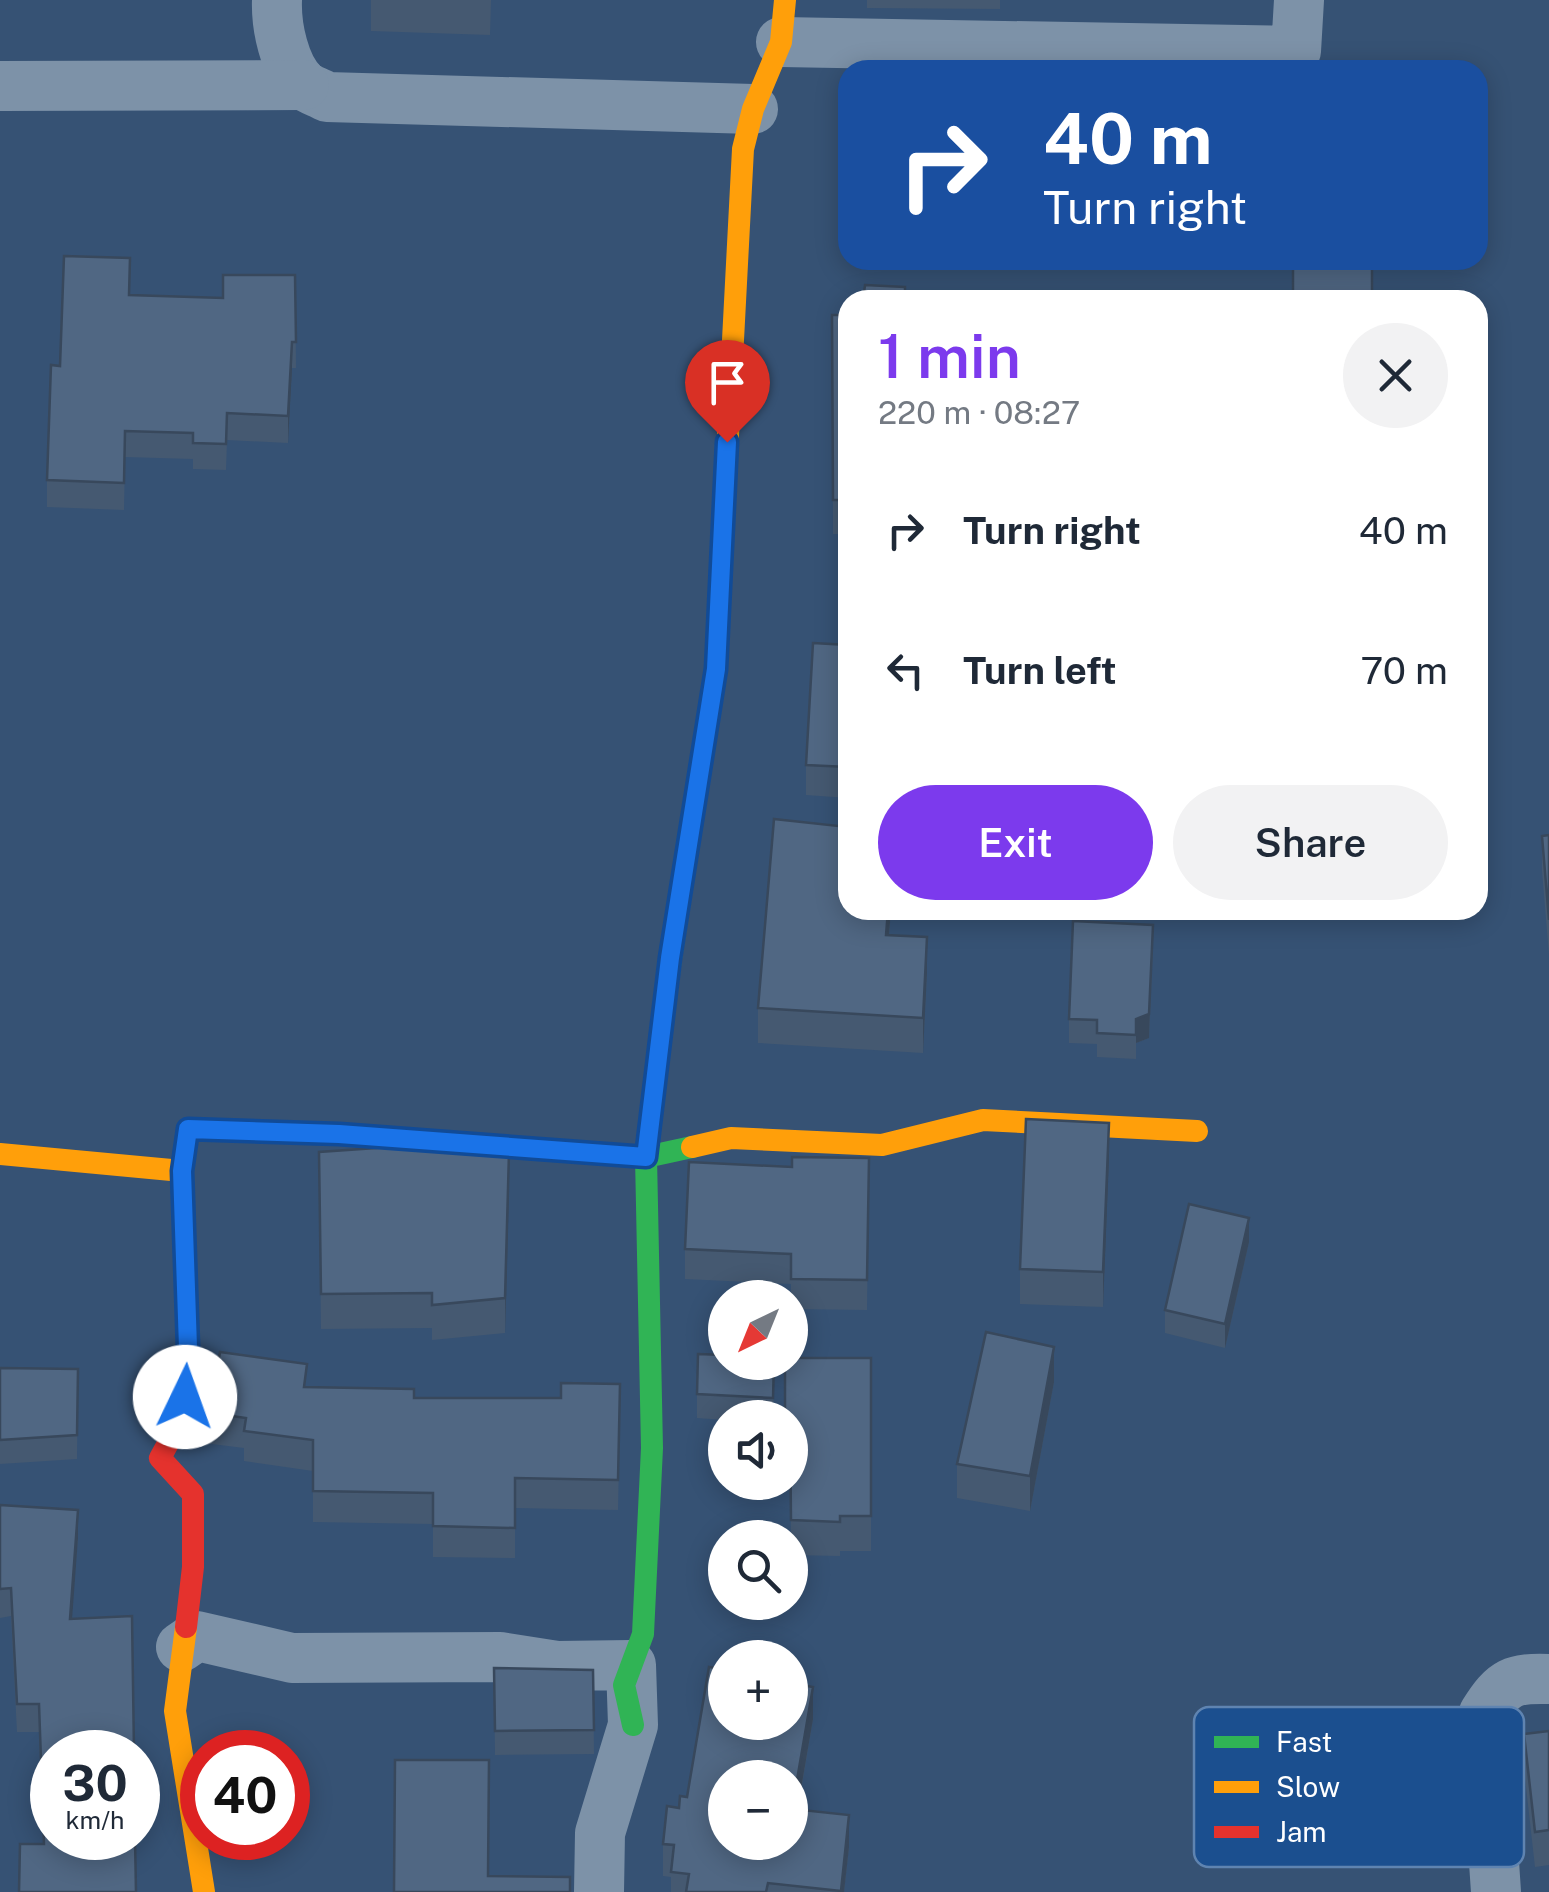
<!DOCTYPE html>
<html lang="en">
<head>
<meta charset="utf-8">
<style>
  :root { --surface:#fff; --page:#f2f2f3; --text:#1f2937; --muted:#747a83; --accent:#7c3aed }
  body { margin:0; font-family:"Public Sans",sans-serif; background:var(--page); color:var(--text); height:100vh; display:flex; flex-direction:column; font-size:38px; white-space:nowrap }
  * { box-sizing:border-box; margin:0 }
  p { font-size:32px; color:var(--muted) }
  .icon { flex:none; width:55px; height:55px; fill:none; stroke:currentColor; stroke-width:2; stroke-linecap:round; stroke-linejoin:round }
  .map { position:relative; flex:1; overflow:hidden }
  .sheet { position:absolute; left:838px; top:290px; width:650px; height:630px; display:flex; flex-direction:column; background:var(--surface); border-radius:30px; box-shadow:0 5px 25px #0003 }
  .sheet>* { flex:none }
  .banner { position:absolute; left:838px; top:60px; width:650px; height:210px; border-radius:30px; box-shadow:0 5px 25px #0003; background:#1a4fa0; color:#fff; overflow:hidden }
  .needle { width:65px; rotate:223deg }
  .fabs { position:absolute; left:708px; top:1280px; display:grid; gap:20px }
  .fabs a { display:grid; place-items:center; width:100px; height:100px; border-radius:50%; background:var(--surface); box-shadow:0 5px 25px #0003; font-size:50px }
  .speed { position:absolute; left:30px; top:1730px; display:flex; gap:20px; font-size:50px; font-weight:700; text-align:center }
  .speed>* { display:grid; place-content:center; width:130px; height:130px; border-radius:50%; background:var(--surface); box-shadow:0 5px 25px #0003; line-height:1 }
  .speed small { font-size:25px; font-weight:400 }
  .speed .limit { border:15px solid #d22; background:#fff; color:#111 }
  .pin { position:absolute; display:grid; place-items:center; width:85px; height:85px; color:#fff; margin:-102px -42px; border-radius:50% 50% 50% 0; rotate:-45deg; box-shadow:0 0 10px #0007 }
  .pin .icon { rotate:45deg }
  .me { position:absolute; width:110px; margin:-55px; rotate:3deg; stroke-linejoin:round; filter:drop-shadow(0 0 8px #0008) }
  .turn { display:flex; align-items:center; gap:35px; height:210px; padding:0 40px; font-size:45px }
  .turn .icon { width:130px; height:130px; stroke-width:2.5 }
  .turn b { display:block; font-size:70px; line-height:85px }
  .round { display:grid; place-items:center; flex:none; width:105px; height:105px; border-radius:52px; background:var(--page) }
  .head { display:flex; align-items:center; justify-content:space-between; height:170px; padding:0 40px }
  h1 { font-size:60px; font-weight:600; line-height:75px; color:var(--accent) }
  .button { display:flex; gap:20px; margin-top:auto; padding:20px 40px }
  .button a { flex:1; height:115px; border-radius:60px; background:var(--accent); color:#fff; font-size:40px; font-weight:600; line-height:115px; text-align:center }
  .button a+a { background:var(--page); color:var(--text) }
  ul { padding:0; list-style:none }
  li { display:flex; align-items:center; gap:30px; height:140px; padding:0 40px }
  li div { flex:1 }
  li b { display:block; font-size:38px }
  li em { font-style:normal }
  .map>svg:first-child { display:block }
</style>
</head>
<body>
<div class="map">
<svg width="1549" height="1892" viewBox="0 0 1549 1892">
  <rect width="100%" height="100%" fill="#365274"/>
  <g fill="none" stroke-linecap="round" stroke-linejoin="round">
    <g stroke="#7d92a8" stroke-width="50">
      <path d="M 277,0 C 276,26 284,67 304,85 C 310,90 320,93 327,97 L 753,109"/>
      <path d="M 781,42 L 1296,51 L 1299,0"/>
      <path d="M 0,86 L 304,85"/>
      <path d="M 181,1647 L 197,1636 L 292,1658 L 500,1657 L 557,1666 L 631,1665 L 633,1725 L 600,1833 L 599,1892"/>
      <path d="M 1496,1892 L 1484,1713 C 1504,1681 1513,1678 1549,1679"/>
    </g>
    <g stroke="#30b455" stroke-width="22">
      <path d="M 533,1149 L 646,1157 L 671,958 L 716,669 L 724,512"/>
      <path d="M 633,1725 L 624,1685 L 643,1634 L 652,1448 L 646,1157 L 692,1147"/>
    </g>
    <g stroke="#ff9f0a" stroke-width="22">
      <path d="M 724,512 L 743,149 L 753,109 L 781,42 L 785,0"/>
      <path d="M 692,1147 L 731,1138 L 882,1145 L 983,1120 L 1197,1131"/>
      <path d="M 0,1154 L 182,1171 L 188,1129 L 339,1134 L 533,1149"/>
      <path d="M 186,1627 L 175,1711 L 204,1892"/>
    </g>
    <path stroke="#e5322d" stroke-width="22" d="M 182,1171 L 189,1377 L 182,1418 L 160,1458 L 193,1494 L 193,1567 L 186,1627"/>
  </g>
  <g fill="#455971">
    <path d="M 371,0 L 491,0 L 490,35 L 371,31 Z"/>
    <path d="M 867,0 L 1000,0 L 1000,9 L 867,8 Z"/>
    <path d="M 295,275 L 296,368 L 292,368 L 288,443 L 227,440 L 226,470 L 193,469 L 193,459 L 125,457 L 124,510 L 47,507 L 47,480 L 60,366 L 130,295 L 223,298 Z"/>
    <path d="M 832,315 L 848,315 L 848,534 L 833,534 Z"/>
    <path d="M 848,645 L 848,798 L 806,795 L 806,765 Z"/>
    <path d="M 1549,835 L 1549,955 L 1542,871 L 1542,836 Z"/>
    <path d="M 848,910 L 891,910 L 889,935 L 927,972 L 923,1053 L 758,1043 L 758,1008 Z"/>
    <path d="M 1153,949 L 1149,1038 L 1136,1043 L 1136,1059 L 1097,1057 L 1097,1044 L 1069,1043 L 1069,1019 Z"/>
    <path d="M 319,1152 L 509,1187 L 505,1333 L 432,1340 L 432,1328 L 321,1329 Z"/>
    <path d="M 869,1158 L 867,1310 L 791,1309 L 791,1284 L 685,1279 L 685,1249 L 792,1167 Z"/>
    <path d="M 1109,1158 L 1103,1307 L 1020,1304 L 1020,1269 Z"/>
    <path d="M 1249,1242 L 1225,1348 L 1165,1333 L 1165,1310 Z"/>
    <path d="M 871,1358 L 871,1551 L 840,1551 L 840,1556 L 791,1555 L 790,1418 Z"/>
    <path d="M 0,1368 L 78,1369 L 77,1459 L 0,1464 Z"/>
    <path d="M 774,1382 L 773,1418 L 725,1418 L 725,1420 L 697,1418 L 697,1394 Z"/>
    <path d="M 1054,1382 L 1030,1511 L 957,1498 L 957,1464 Z"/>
    <path d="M 307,1387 L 414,1398 L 620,1414 L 618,1510 L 515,1508 L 515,1558 L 433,1557 L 433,1524 L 313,1522 L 313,1471 L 244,1461 L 244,1448 L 204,1443 L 204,1412 Z"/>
    <path d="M 0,1505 L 78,1538 L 52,1838 L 43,1844 L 39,1732 L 17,1732 L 11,1616 L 0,1618 Z"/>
    <path d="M 494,1668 L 593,1670 L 594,1754 L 495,1755 Z"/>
    <path d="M 813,1719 L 798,1809 L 849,1847 L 844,1892 L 671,1892 L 671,1877 L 663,1876 L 663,1844 L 679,1808 L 687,1797 Z"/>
    <path d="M 1549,1731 L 1549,1865 L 1535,1867 L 1524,1769 L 1524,1734 Z"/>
  </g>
  <g fill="#38485c">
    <path d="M 292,342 L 292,368 L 288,443 L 288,416 Z"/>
    <path d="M 888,910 L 891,910 L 886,970 L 886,935 Z"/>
    <path d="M 1153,925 L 1149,1038 L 1136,1043 L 1136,1059 L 1136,1019 Z"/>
    <path d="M 927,937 L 927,972 L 923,1053 L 923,1018 Z"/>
    <path d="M 1109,1123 L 1109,1158 L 1103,1307 L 1103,1272 Z"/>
    <path d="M 509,1152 L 509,1187 L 505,1333 L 505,1298 Z"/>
    <path d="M 1249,1218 L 1249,1242 L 1225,1348 L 1225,1324 Z"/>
    <path d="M 1054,1347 L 1054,1382 L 1030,1511 L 1030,1476 Z"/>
    <path d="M 78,1510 L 78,1538 L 70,1647 L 70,1619 Z"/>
    <path d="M 813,1687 L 813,1719 L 792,1841 L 792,1809 Z"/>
    <path d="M 849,1815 L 849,1847 L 844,1892 L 841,1892 Z"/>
  </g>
  <g fill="#506783" stroke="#38485c" stroke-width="2.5" fill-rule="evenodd">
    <path d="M 64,256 L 130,258 L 129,295 L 223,298 L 223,275 L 295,275 L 296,342 L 292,342 L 288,416 L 227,413 L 226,444 L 193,443 L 193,433 L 125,431 L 124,483 L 47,480 L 51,365 L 60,366 Z"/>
    <rect x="1293" y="260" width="79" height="40"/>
    <path d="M 865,285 L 905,287 L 905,300 L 863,300 Z"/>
    <path d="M 832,315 L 848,315 L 848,500 L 833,500 Z"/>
    <path d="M 813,643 L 848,645 L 848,767 L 806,765 Z"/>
    <path d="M 774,819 L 848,827 L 848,910 L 888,910 L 886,935 L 927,937 L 923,1018 L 758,1008 Z"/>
    <path d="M 1549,835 L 1549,920 L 1542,836 Z"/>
    <path d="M 1073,921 L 1153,925 L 1149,1014 L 1136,1019 L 1136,1035 L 1097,1033 L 1097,1020 L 1069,1019 Z"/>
    <path d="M 1026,1119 L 1109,1123 L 1103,1272 L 1020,1269 Z"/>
    <path d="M 434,1144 L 509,1152 L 505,1298 L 432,1305 L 432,1293 L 321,1294 L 319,1152 Z"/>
    <path d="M 792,1157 L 869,1158 L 867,1280 L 791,1279 L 791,1254 L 685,1249 L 689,1162 L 792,1167 Z"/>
    <path d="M 1189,1204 L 1249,1218 L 1225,1324 L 1165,1310 Z"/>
    <path d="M 986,1332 L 1054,1347 L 1030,1476 L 957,1464 Z"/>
    <path d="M 220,1352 L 307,1364 L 304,1387 L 414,1389 L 414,1398 L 561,1398 L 561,1383 L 620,1384 L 618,1480 L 515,1478 L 515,1528 L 433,1526 L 433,1493 L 313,1491 L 313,1440 L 244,1431 L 246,1418 L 204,1412 L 213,1393 Z"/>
    <path d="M 698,1354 L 725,1355 L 725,1362 L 774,1362 L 773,1398 L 697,1394 Z"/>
    <path d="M 790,1358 L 871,1358 L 871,1516 L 840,1516 L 840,1522 L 791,1520 L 790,1418 L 785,1418 L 785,1362 L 790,1362 Z"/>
    <path d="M 0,1368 L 78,1369 L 77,1435 L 0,1440 Z"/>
    <path d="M 0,1505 L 78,1510 L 70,1619 L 132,1616 L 134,1752 L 52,1752 L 52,1838 L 135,1838 L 136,1892 L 19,1892 L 20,1844 L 44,1844 L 39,1704 L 17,1704 L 11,1588 L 0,1589 Z"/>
    <path d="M 709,1667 L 725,1669 L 725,1722 L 790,1722 L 790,1683 L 813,1687 L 792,1809 L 849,1815 L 841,1891 L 768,1883 L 766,1892 L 686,1892 L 689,1874 L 671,1872 L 674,1845 L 663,1844 L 667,1806 L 679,1808 L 680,1796 L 687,1797 ZM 725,1778 L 790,1778 L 790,1842 L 725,1842 Z"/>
    <path d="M 494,1668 L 593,1670 L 594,1730 L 495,1731 Z"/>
    <path d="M 1549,1731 L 1549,1830 L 1535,1832 L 1524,1734 Z"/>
    <path d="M 395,1760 L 489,1760 L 488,1876 L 570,1877 L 570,1892 L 394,1892 Z"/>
  </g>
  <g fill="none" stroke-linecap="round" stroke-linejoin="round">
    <defs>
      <path id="route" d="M 185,1397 L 189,1377 L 182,1171 L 188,1129 L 339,1134 L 646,1157 L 670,958 L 716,669 L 727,442"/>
    </defs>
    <use href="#route" stroke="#114b97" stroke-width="25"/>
    <use href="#route" stroke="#1a73e8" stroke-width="18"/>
  </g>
  <rect x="1194" y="1707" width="330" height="160" rx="15" fill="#1b4f8f" stroke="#5f84b1" stroke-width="2.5"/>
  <rect x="1214" y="1736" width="45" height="12" fill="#30b455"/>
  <rect x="1214" y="1781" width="45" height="12" fill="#ff9f0a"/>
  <rect x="1214" y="1826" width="45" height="12" fill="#e5322d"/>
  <g font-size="28" fill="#fff">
    <text x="1276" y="1752">Fast</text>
    <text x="1276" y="1797">Slow</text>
    <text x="1276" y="1842">Jam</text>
  </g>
</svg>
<div class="fabs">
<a><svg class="needle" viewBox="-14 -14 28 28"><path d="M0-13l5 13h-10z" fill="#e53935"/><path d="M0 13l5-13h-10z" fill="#747a83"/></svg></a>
<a><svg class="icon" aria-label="sound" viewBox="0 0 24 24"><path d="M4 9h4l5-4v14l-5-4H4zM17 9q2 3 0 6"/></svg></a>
<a><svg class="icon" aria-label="search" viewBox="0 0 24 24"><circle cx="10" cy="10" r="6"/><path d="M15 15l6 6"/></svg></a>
<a>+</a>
<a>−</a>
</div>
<div class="speed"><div>30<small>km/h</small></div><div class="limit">40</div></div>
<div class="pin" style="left:727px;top:442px;background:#d93025"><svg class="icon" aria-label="arrive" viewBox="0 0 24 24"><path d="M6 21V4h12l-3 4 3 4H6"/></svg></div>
<svg class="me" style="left:185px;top:1397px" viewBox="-20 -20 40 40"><circle r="19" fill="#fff"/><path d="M0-13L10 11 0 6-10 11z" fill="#1a73e8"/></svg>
<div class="banner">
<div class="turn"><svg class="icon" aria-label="right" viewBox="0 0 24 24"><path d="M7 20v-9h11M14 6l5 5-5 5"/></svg><div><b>40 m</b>Turn right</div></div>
</div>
<section class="sheet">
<div class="head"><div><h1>1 min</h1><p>220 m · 08:27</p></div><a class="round"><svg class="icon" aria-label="close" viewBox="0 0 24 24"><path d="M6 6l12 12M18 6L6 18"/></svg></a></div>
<ul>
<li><svg class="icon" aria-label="right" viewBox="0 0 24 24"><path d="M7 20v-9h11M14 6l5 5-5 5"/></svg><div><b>Turn right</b></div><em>40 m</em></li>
<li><svg class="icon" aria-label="left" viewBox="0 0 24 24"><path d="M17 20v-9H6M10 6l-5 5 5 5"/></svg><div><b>Turn left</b></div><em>70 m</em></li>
</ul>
<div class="button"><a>Exit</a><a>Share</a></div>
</section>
</div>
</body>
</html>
